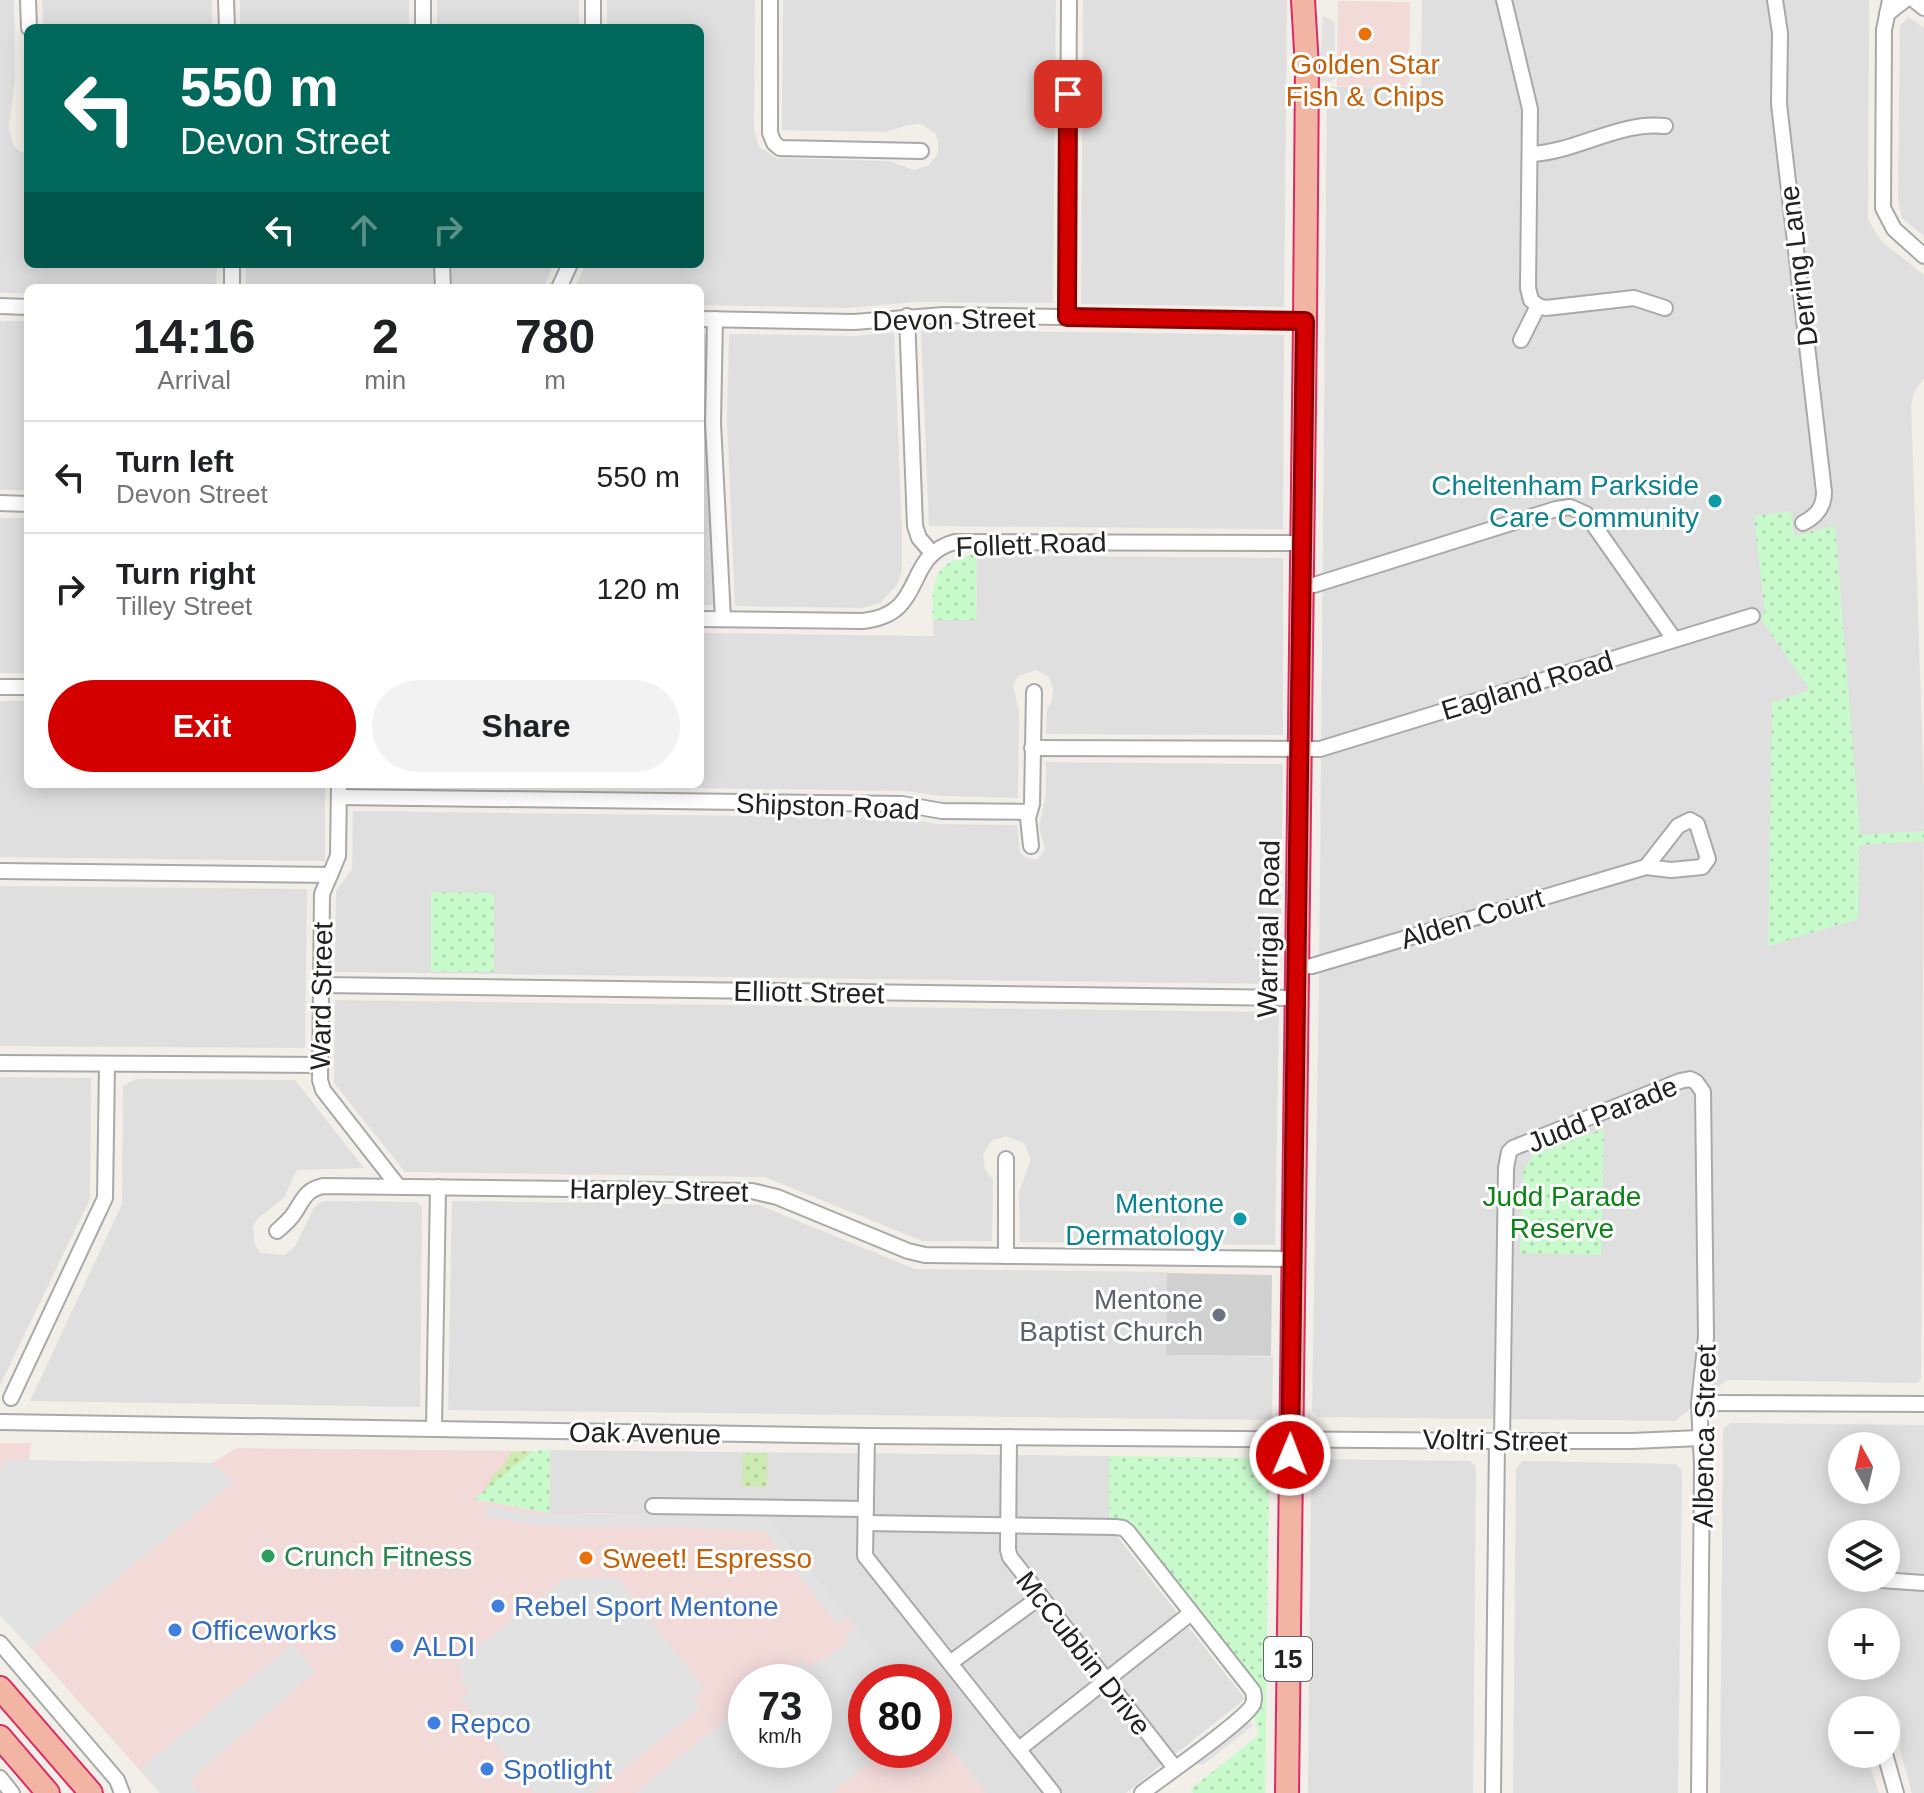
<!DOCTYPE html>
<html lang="en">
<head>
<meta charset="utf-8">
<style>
  :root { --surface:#fff; --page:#f2f2f2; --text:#202124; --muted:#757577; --line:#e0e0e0; --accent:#d40000 }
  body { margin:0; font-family:Helvetica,sans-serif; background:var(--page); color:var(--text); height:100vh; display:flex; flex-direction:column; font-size:30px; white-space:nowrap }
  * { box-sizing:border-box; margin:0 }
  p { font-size:26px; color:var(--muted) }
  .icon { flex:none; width:44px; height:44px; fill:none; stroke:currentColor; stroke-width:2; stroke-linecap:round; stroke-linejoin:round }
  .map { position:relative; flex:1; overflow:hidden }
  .details { position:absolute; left:24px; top:284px; width:680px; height:504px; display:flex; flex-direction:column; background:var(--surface); border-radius:12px; box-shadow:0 4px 20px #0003 }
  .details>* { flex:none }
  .banner { position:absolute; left:24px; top:24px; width:680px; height:244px; border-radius:12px; box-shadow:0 4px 20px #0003; background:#00695c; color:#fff; overflow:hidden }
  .needle { width:52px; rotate:352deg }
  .tools { position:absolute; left:1828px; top:1432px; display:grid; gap:16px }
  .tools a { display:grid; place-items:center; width:72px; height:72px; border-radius:50%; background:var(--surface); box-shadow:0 4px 20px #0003; font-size:40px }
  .speed { position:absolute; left:728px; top:1664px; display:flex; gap:16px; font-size:40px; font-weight:700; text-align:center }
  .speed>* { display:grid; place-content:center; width:104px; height:104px; border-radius:50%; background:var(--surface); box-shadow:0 4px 20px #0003; line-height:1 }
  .speed small { font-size:20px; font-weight:400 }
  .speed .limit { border:12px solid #d22; background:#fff; color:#111 }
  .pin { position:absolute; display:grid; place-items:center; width:68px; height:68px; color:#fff; margin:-34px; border-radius:16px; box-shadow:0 4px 12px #0006 }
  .me { position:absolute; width:88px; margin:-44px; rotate:1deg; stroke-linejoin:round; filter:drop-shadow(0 0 6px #0008) }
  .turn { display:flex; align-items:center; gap:28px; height:168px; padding:0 24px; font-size:36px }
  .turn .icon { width:104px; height:104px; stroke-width:2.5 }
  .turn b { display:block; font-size:56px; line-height:68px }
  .lanes { display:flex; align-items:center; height:76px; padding:0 24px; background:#0003; justify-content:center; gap:40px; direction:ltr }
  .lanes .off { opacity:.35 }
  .eta { display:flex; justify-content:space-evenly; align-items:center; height:136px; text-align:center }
  .eta b { font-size:48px; font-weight:700; line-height:56px }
  .button { display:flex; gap:16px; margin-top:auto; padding:16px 24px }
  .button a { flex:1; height:92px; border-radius:48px; background:var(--accent); color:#fff; font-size:32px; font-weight:700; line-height:92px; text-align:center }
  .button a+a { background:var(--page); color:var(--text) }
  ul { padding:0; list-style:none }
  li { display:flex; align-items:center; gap:24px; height:112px; padding:0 24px; border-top:2px solid var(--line) }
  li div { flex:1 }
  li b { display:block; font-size:30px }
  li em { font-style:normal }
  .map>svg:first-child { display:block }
</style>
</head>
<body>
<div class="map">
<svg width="1924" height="1793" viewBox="0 0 1924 1793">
  <defs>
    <pattern id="grass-dots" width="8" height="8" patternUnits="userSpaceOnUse" patternTransform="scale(2)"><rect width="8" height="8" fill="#cdebb0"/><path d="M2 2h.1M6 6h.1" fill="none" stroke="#b0c997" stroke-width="1.8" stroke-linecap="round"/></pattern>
    <pattern id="park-dots" width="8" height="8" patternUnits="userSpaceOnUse" patternTransform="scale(2)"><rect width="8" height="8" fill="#c8facc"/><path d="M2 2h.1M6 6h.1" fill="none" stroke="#acd6af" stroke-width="1.8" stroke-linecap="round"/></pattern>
  </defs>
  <rect width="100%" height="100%" fill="#f2efe9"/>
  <g fill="#e0dfdf" fill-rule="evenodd">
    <path d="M 0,0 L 14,0 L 15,79 L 9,128 L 13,145 L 19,151 L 28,154 L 28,264 L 217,264 L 216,288 L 28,288 L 28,293 L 0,293 Z"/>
    <path d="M 42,0 L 212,0 L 212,28 L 43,28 Z"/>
    <rect x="240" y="0" width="169" height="28"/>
    <rect x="437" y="0" width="142" height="28"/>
    <path d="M 607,0 L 755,0 L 754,131 L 759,147 L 776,158 L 889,161 L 914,170 L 929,165 L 938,154 L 938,140 L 935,133 L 921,124 L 908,125 L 886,132 L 782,130 L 783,0 L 1056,0 L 1053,303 L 916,302 L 848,308 L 700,305 L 700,288 L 575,288 L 586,264 L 700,264 L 700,28 L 607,28 Z"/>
    <path d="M 1083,0 L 1287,0 L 1284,307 L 1081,304 Z"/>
    <path d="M 1422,0 L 1869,0 L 1868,219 L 1881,241 L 1924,275 L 1924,378 L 1914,392 L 1911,405 L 1924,792 L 1921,1378 L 1917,1383 L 1727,1380 L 1675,1421 L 1318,1417 L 1312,1411 L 1319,986 L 1327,87 L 1421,86 Z"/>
    <path d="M 1908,17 L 1924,28 L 1924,236 L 1902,218 L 1898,200 L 1900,26 Z"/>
    <rect x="246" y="264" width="188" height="24"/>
    <path d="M 452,264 L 554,264 L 543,288 L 451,288 Z"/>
    <rect x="0" y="321" width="28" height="169"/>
    <path d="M 921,330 L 1284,335 L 1283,529 L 929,526 Z"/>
    <path d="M 894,332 L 902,534 L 902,571 L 897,585 L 880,603 L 862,608 L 735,606 L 727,420 L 729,334 L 857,336 Z"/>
    <path d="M 700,334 L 707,334 L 707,423 L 714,605 L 700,605 Z"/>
    <rect x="0" y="518" width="28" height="155"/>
    <path d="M 977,555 L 1283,558 L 1283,735 L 1046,734 L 1047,710 L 1052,700 L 1053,689 L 1049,677 L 1036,670 L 1018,676 L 1013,686 L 1019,711 L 1018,798 L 941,796 L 906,791 L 403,784 L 700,784 L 700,633 L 934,636 L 933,620 L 976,620 Z"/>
    <path d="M 0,701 L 28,701 L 28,784 L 325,784 L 325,861 L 0,857 Z"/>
    <path d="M 1046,762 L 1283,764 L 1280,984 L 335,972 L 336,891 L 352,869 L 353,811 L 902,818 L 938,824 L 1017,825 L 1020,852 L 1027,858 L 1035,860 L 1039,858 L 1045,849 L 1039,826 L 1046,795 Z"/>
    <path d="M 0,886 L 307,889 L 305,1048 L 0,1046 Z"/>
    <path d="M 335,1000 L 1279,1012 L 1275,1245 L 1020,1242 L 1019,1192 L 1031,1159 L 1024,1143 L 1006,1136 L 991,1141 L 983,1155 L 985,1169 L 993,1180 L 992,1241 L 922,1241 L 765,1177 L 405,1172 L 334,1083 Z"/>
    <path d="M 0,1077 L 91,1078 L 90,1199 L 0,1385 Z"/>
    <path d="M 136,1079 L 295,1080 L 364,1168 L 297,1170 L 284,1198 L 257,1219 L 253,1227 L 255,1245 L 261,1253 L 284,1255 L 290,1251 L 296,1245 L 314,1207 L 324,1201 L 417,1202 L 422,1207 L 420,1407 L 30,1401 L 122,1204 L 123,1086 Z"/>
    <path d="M 452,1201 L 759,1205 L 915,1269 L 1167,1272 L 1166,1355 L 1273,1357 L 1272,1420 L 448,1410 Z"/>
    <path d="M 1731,1423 L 1924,1425 L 1924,1793 L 1912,1793 L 1900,1750 L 1901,1721 L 1892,1709 L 1878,1704 L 1863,1710 L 1842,1710 L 1842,1754 L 1866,1754 L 1879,1793 L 1720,1793 L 1723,1429 ZM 1842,1446 L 1886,1446 L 1886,1490 L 1842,1490 ZM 1842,1534 L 1886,1534 L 1886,1578 L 1842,1578 ZM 1842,1622 L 1886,1622 L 1886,1666 L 1842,1666 Z"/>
    <path d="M 550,1450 L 1109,1456 L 1109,1519 L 1116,1535 L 1245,1699 L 1126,1793 L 986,1793 L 934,1728 L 934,1682 L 898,1682 L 766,1515 L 549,1513 Z"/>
    <path d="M 1321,1459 L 1470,1461 L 1476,1467 L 1473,1793 L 1308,1793 L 1311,1468 Z"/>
    <path d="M 1523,1461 L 1675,1464 L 1682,1470 L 1678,1793 L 1513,1793 L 1516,1468 Z"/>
  </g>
  <g fill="#f2dad9" fill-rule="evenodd">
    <path d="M 1338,1 L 1410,2 L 1409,86 L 1337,86 Z"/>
    <path d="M 0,1443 L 31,1443 L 29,1460 L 212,1463 L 237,1448 L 533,1451 L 475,1499 L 549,1513 L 766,1515 L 898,1682 L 866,1682 L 866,1750 L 934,1750 L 934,1728 L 986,1793 L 160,1793 L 0,1613 ZM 746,1682 L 814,1682 L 814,1750 L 746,1750 Z"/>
  </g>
  <path fill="#d0d0d0" d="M 1167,1273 L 1272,1275 L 1271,1356 L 1166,1355 Z"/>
  <g fill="url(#grass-dots)">
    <path d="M 539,1451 L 480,1497 L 494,1474 L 502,1468 L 511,1452 Z"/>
    <path d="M 743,1453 L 767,1453 L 767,1487 L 742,1486 Z"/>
  </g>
  <g fill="url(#park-dots)">
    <path d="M 1791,511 L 1794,536 L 1835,526 L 1860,835 L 1924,831 L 1924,841 L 1859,845 L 1858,919 L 1768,946 L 1772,703 L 1810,690 L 1759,616 L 1765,614 L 1754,516 Z"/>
    <path d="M 969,555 L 977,555 L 976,620 L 933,620 C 932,586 931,564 969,555 Z"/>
    <path d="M 431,892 L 494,893 L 494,972 L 431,971 Z"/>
    <path d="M 1604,1129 L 1601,1255 L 1520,1253 L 1523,1172 L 1534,1152 Z"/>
    <path d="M 550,1450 L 549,1513 L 474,1499 L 533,1451 Z"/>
    <path d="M 1109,1456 L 1264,1458 L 1269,1465 L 1265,1793 L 1193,1793 L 1191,1789 L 1259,1735 L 1254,1715 L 1258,1706 L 1123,1521 L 1109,1519 Z"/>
  </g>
  <g fill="#e2e2e2">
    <path d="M 1323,15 L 1335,23 L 1335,78 L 1331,82 L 1319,81 Z"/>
    <path d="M 1185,1192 L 1219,1192 L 1219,1243 L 1185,1242 Z"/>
    <path d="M 8,1460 L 212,1463 L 234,1482 L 31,1649 L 0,1615 L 0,1467 Z"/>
    <path d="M 486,1506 L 540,1514 L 766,1515 L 847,1616 L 837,1624 L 764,1531 L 681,1527 L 545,1526 L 486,1517 Z"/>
    <path d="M 565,1578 L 618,1578 L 704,1689 L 694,1697 L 702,1707 L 593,1793 L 535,1793 L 461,1699 L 469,1692 L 458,1679 L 464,1674 L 456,1664 Z"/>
    <path d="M 855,1627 L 898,1682 L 866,1682 L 866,1750 L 886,1750 L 832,1793 L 634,1793 L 746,1704 L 746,1750 L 814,1750 L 814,1682 L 774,1682 L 802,1659 L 809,1668 L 850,1641 L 846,1634 Z"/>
    <path d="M 292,1644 L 315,1672 L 190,1780 L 200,1793 L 160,1793 L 140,1769 Z"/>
    <path d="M 1245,1720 L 1254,1725 L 1203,1765 L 1190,1762 Z"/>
  </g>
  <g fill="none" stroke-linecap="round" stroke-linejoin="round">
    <defs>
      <g id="minor">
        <path d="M 28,0 L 29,28"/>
        <path d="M 226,0 L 227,28"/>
        <path d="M 423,0 L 423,28"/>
        <path d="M 770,0 L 770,133 L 774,143 L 780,148 L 921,151"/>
        <path d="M 1504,0 L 1530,109 L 1528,288 L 1531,300 L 1538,306 L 1521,340"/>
        <path d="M 1775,0 L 1780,33 L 1779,104 L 1824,492 C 1824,507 1817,516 1803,523"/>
        <path d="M 1890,0 L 1884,30 L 1883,208 L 1894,229 L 1924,256"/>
        <path d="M 1914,0 L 1924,8"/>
        <path d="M 1887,14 L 1905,0"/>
        <path d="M 593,28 L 593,0"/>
        <path d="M 1531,154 C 1577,152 1619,121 1665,126"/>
        <path d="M 442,264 L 443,288"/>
        <path d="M 232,288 L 232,264"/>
        <path d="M 559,288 L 570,264"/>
        <path d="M 0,306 L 28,307"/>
        <path d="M 1538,306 L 1546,308 L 1634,298 L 1665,308"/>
        <path d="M 907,316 L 915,526 L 919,538 L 932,553"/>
        <path d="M 1067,317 L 1069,0"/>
        <path d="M 700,319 L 854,322 L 944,315 L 1305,321"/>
        <path d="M 715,319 L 713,423 L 723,619"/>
        <path d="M 0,503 L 28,504"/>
        <path d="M 1302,586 L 1314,585 L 1556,509 L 1570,507 L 1586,514 L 1674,639"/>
        <path d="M 700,619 L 863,621 C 928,614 902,556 955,542 L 1302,543"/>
        <path d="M 0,687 L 28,687"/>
        <path d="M 1032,748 L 1320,749 L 1752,616"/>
        <path d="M 339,784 L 338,856 L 322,894 L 320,1080 L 323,1090 L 398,1186"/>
        <path d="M 339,797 L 902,804 L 942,811 L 1029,812"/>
        <path d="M 1031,846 L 1028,818 L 1032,804 L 1034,692"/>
        <path d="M 0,871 L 330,875"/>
        <path d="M 1298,967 L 1312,966 L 1646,867 L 1671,870 L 1702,867 L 1708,859 L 1697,824 L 1690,820 L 1678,826 L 1646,867"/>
        <path d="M 321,985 L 1298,998"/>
        <path d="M 0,1063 L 320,1065"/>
        <path d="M 277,1231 C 284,1225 291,1219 295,1212 C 304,1198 306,1190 323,1186 L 752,1191 L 777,1197 L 908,1251 L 925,1255 L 1293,1259"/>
        <path d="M 1006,1256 L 1006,1159"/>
        <path d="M 11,1398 L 105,1198 L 107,1064"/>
        <path d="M 1699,1403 L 1924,1404"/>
        <path d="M 0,1422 L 867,1436 L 1502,1441 L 1632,1441 L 1700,1438"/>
        <path d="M 434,1428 L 438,1187"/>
        <path d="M 867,1436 L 865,1556 L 1053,1793"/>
        <path d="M 1009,1437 L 1008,1550 L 1010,1557 L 1175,1768"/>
        <path d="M 1502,1441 L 1506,1168 L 1509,1152 L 1513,1148 L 1680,1081 L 1690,1079 L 1696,1082 L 1703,1092 L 1706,1337 L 1699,1403 L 1702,1465 L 1699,1793"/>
        <path d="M 653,1506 L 866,1509"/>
        <path d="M 866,1523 L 1115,1527 L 1123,1528 L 1128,1532 L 1253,1691 C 1254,1697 1255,1698 1253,1704 C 1246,1720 1161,1778 1142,1793"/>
        <path d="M 1853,1578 L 1924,1583"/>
        <path d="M 0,1643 L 117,1780 L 122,1793"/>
        <path d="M 950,1663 L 1040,1597"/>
        <path d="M 1019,1749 L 1191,1613"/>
        <path d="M 1885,1754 L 1896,1793"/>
        <path d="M 0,1778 L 12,1793"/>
        <path d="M 1493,1793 L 1497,1441"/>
      </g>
      <g id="trunk">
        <path d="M 0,1688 L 91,1793"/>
        <path d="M 0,1737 L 48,1793"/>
        <path d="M 1287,1793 L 1305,321 L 1307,67 L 1303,0"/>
      </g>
    </defs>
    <use href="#minor" stroke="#a9a9a9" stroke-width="18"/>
    <use href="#trunk" stroke="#dc2a67" stroke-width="26"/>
    <use href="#minor" stroke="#fff" stroke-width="14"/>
    <use href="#trunk" stroke="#f2b4a3" stroke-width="22"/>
  </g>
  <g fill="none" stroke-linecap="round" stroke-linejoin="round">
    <defs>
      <path id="route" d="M 1068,94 L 1067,317 L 1305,321 L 1290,1455"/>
    </defs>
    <use href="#route" stroke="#8a0000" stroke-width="20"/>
    <use href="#route" stroke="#d40000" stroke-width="14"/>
  </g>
  <g fill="#e8710a" stroke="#fff" stroke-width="3">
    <circle cx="1365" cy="34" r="8"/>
    <circle cx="586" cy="1558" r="8"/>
  </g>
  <g fill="#0f9aa8" stroke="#fff" stroke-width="3">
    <circle cx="1715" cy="501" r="8"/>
    <circle cx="1240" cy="1219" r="8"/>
  </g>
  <circle fill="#6b7280" stroke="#fff" stroke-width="3" cx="1219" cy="1315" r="8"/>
  <circle fill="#2e9e5b" stroke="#fff" stroke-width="3" cx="268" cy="1556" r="8"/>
  <g fill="#3f7fe0" stroke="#fff" stroke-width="3">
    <circle cx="498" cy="1606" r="8"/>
    <circle cx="175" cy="1630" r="8"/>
    <circle cx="397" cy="1646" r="8"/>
    <circle cx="434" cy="1723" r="8"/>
    <circle cx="487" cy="1769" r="8"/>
  </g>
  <g text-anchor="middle" stroke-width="6" stroke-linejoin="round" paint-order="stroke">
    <rect fill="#fff" stroke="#646464" stroke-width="2" x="1264" y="1637" width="48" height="44" rx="6"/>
    <g font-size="26" font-weight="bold" fill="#222">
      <text x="1288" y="1668">15</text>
    </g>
    <g font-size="28" fill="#c56008" stroke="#fff">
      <text x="1365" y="74">Golden Star<tspan x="1365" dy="32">Fish &amp; Chips</tspan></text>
      <text x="602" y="1568" text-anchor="start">Sweet! Espresso</text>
    </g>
    <g font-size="28" fill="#222" stroke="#fff">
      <text transform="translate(1798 266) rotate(-97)" y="10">Derring Lane</text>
      <text transform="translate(954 319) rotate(-1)" y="10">Devon Street</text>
      <text transform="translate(1031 544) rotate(-2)" y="10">Follett Road</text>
      <text transform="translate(1527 685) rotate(-17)" y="10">Eagland Road</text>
      <text transform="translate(828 806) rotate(2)" y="10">Shipston Road</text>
      <text transform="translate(1472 918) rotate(-17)" y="10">Alden Court</text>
      <text transform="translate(1268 929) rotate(-89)" y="10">Warrigal Road</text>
      <text transform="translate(809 992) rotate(1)" y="10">Elliott Street</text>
      <text transform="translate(321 996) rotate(-89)" y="10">Ward Street</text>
      <text transform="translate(1602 1114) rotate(-22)" y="10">Judd Parade</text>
      <text transform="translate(659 1190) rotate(1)" y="10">Harpley Street</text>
      <text transform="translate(645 1433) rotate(1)" y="10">Oak Avenue</text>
      <text transform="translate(1704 1436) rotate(-89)" y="10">Albenca Street</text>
      <text transform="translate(1495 1440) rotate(1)" y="10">Voltri Street</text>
      <text transform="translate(1084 1653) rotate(52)" y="10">McCubbin Drive</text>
    </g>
    <g font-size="28" fill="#0d838f" stroke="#fff" text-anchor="end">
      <text x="1699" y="495">Cheltenham Parkside<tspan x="1699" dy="32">Care Community</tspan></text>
      <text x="1224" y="1213">Mentone<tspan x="1224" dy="32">Dermatology</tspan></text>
    </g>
    <g font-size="28" fill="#0c8416" stroke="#fff">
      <text x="1562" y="1206">Judd Parade<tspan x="1562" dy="32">Reserve</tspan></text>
    </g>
    <g font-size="28" fill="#5b616d" stroke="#fff" text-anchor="end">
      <text x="1203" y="1309">Mentone<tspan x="1203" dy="32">Baptist Church</tspan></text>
    </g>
    <g font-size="28" fill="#27864d" stroke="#fff" text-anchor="start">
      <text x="284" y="1566">Crunch Fitness</text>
    </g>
    <g font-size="28" fill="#366cbe" stroke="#fff" text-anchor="start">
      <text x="514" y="1616">Rebel Sport Mentone</text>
      <text x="191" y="1640">Officeworks</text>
      <text x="413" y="1656">ALDI</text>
      <text x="450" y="1733">Repco</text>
      <text x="503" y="1779">Spotlight</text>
    </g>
  </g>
</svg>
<div class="tools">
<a><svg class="needle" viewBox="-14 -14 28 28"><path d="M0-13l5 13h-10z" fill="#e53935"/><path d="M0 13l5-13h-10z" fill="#757577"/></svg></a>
<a><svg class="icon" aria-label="layers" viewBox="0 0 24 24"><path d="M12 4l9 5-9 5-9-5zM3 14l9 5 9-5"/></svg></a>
<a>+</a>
<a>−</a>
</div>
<div class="speed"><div>73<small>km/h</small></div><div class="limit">80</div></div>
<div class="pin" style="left:1068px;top:94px;background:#d93025"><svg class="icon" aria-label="arrive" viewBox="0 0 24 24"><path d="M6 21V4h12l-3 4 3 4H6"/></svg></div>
<svg class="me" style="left:1290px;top:1455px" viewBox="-20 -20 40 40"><circle r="17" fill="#d40000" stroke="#fff" stroke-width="3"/><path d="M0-11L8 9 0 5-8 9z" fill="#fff"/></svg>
<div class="banner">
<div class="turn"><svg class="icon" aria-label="left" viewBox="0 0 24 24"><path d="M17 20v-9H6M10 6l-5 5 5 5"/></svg><div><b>550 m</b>Devon Street</div></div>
<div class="lanes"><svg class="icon" aria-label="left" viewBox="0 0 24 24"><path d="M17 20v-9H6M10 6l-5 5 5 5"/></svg><svg class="icon off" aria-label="ahead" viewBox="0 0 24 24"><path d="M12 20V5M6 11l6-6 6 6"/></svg><svg class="icon off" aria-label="right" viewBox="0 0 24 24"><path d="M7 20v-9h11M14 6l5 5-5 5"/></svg></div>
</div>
<section class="details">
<div class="eta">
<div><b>14:16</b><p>Arrival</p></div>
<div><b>2</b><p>min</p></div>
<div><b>780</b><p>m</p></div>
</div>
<ul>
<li><svg class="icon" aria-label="left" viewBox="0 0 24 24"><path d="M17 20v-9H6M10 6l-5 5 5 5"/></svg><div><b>Turn left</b><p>Devon Street</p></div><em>550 m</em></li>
<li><svg class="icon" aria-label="right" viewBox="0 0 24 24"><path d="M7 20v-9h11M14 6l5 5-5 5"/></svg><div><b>Turn right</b><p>Tilley Street</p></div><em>120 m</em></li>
</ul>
<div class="button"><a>Exit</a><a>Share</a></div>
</section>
</div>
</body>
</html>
